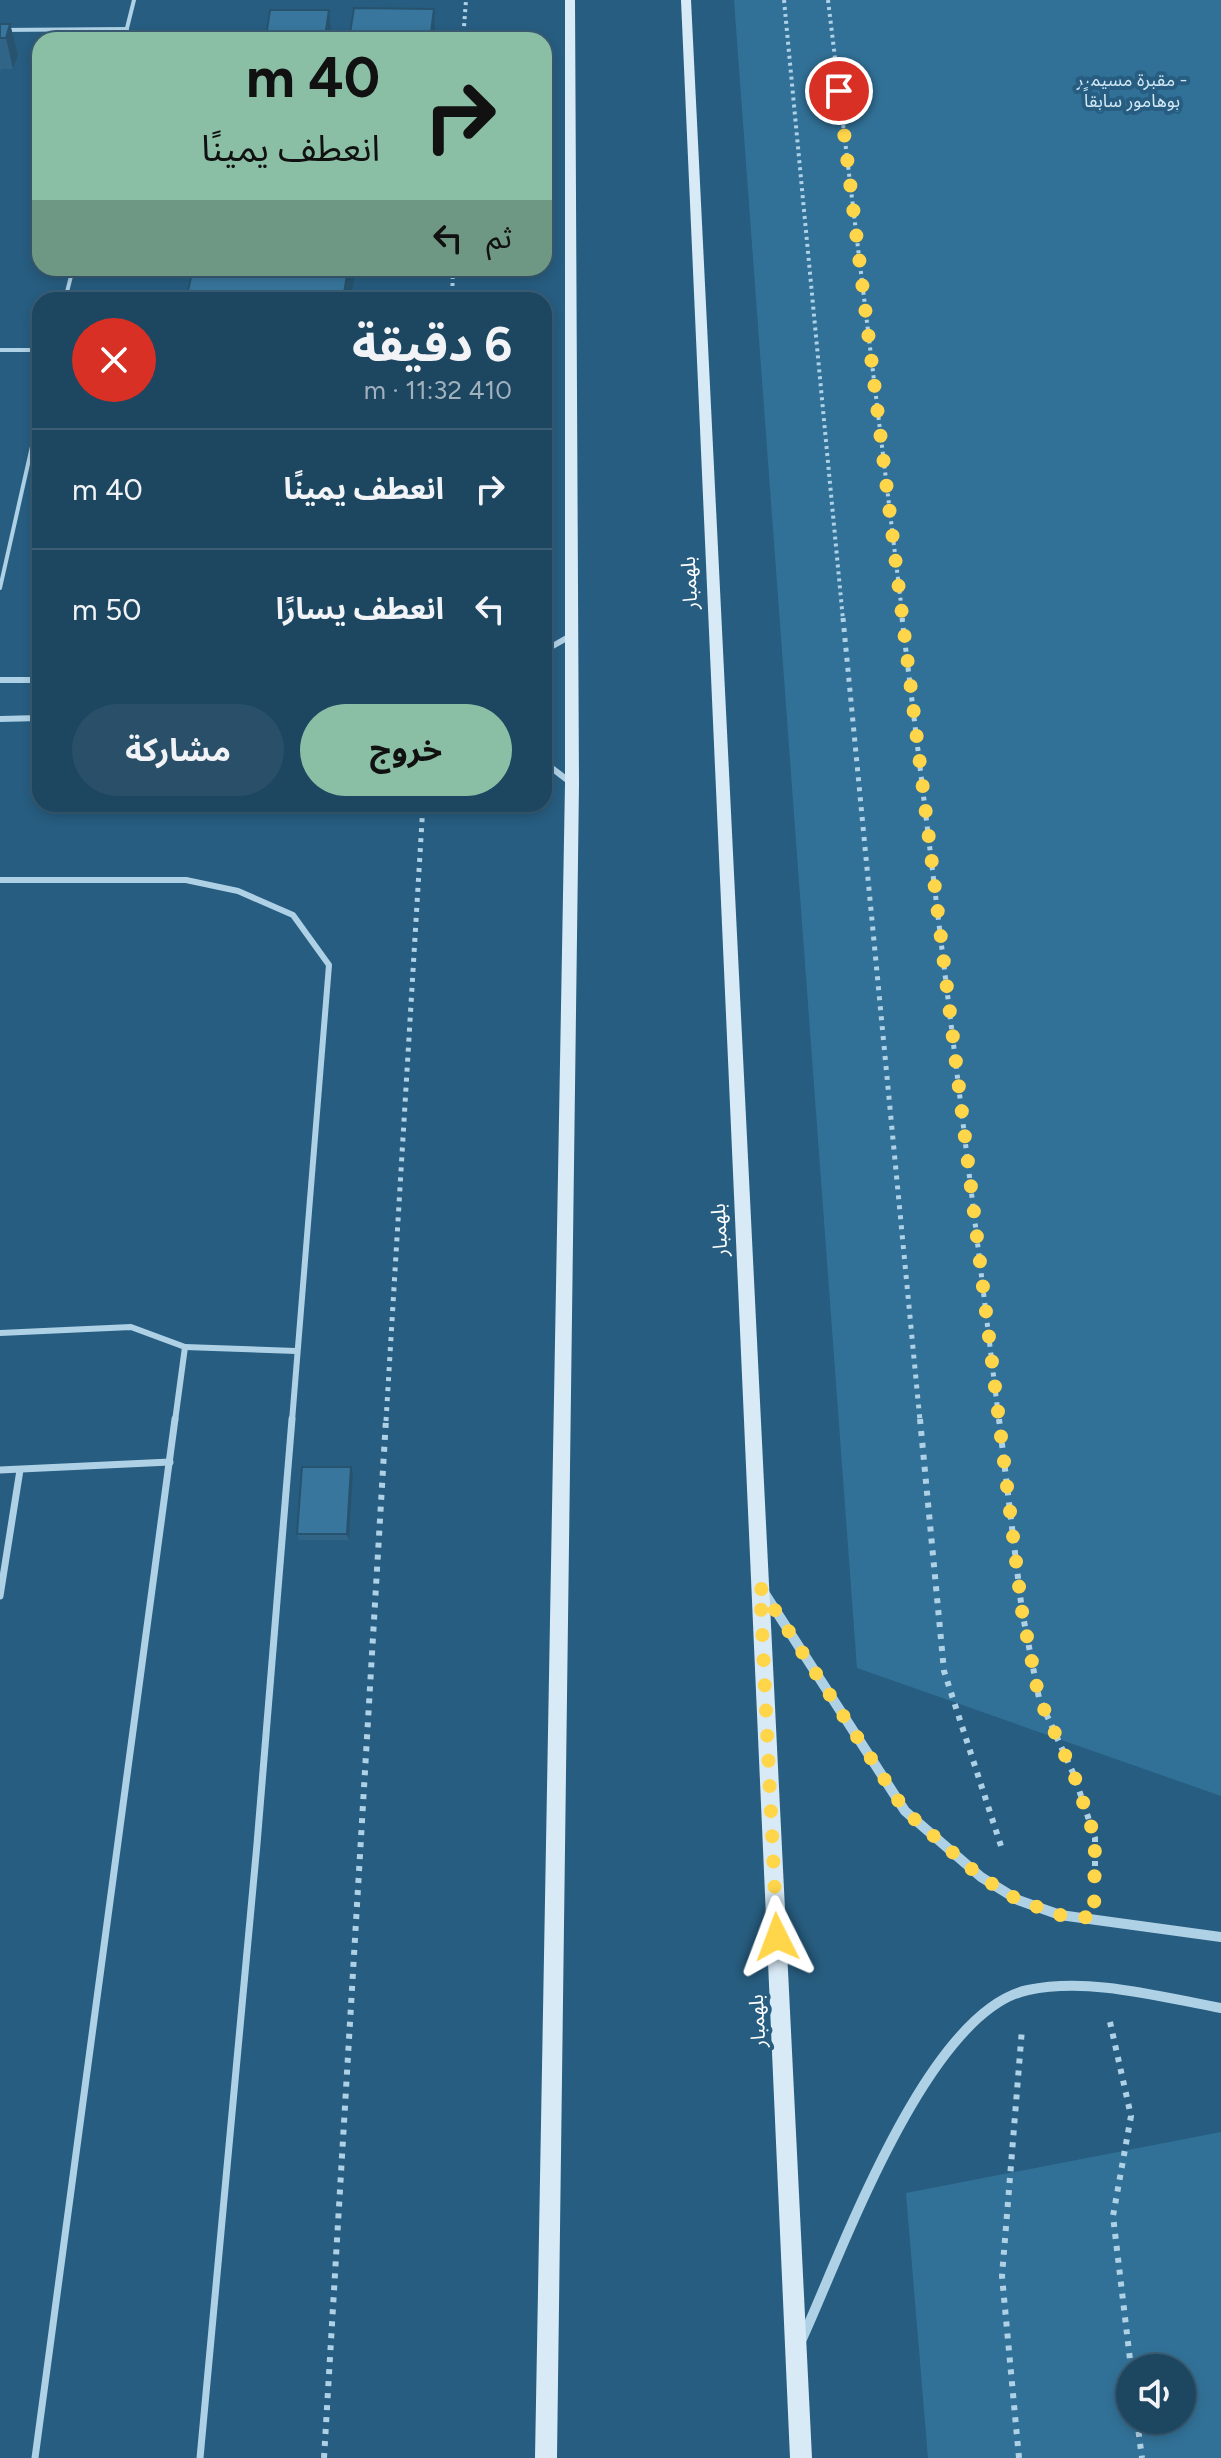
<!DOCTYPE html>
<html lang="ar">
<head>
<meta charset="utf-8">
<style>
  :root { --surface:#1d4660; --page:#2a5069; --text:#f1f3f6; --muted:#a0b1bd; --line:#3b5e75; --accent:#8abfa5 }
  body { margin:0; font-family:Figtree,"Noto Sans Arabic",sans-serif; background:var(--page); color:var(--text); direction:rtl; height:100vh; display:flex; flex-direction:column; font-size:30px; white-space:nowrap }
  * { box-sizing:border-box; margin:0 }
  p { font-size:26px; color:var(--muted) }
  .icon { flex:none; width:44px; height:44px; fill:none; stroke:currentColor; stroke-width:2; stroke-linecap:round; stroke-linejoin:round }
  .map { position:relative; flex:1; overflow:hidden; direction:ltr }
  .details { position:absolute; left:32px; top:292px; width:520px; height:520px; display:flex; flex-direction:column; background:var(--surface); border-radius:24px; box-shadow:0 4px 12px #0003,0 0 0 2px var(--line); direction:rtl }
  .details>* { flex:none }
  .top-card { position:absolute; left:32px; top:32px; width:520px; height:244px; border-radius:24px; box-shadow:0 4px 12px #0003,0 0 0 2px var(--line); direction:rtl; background:#8abfa5; color:#111; overflow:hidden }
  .fabs { position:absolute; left:1116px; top:2354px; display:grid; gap:16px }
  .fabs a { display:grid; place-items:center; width:80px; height:80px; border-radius:50%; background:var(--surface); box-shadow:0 4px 12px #0003,0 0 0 2px var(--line); font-size:40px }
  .pin { position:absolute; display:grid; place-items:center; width:68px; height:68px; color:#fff; margin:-34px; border:4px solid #fff; border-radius:50%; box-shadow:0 2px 8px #0007 }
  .me { position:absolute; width:88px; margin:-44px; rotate:357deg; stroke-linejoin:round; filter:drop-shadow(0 0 6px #0008) }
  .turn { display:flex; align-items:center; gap:28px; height:168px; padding:0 40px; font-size:36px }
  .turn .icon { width:104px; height:104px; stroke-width:2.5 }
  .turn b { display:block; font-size:56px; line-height:68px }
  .then { display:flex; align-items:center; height:76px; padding:0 40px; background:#0003; gap:16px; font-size:30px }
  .round { display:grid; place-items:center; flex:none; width:84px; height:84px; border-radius:42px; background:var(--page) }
  .overview { display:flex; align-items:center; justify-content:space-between; height:136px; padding:0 40px }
  h1 { font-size:48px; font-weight:700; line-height:60px }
  .primary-button { display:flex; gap:16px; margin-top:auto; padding:16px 40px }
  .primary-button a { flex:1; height:92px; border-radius:48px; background:var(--accent); color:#111; font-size:32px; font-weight:700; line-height:92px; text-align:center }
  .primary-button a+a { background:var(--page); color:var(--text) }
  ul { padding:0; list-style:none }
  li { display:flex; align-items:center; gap:24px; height:120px; padding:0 40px; border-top:2px solid var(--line) }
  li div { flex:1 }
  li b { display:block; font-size:30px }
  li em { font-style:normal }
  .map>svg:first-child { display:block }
</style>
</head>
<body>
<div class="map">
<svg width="1221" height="2458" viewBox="0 0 1221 2458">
  <rect width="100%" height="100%" fill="#275d80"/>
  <g fill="#327197" fill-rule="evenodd">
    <path d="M 734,0 L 1221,0 L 1221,1796 L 857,1668 Z"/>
    <path d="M 1221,2132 L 1221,2458 L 928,2458 L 906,2193 ZM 1182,2368 L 1182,2420 L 1130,2420 L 1130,2368 Z"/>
  </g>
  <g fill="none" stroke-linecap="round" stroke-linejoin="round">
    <g stroke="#afd1e6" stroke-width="4" stroke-dasharray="3 4" stroke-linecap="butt">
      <path d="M 784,0 L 843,620"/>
      <path d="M 828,0 L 903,620"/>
      <path d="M 463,40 L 466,0"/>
      <path d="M 452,300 L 453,268"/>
    </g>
    <g stroke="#afd1e6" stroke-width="5" stroke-dasharray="4 6" stroke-linecap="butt">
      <path d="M 843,618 L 920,1421"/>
      <path d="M 902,618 L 999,1421"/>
      <path d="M 386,1421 L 423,804"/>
    </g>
    <g stroke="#afd1e6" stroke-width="6" stroke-dasharray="5 7" stroke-linecap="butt">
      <path d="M 920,1419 L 944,1671 L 1001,1846"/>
      <path d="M 999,1419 L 1022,1611 L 1039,1698 L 1074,1775 L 1095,1838 L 1095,1885"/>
      <path d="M 1110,2022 L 1131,2116 L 1113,2216 L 1131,2368"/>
      <path d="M 1137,2420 L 1142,2458"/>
      <path d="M 324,2458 L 386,1419"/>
      <path d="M 1019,2458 L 1002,2276 L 1022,2029"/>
    </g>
    <g stroke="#afd1e6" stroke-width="4">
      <path d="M 0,30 L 127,29"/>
      <path d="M 124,40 L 134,0"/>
      <path d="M 65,300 L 73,268"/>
      <path d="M 0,350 L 40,350"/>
      <path d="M 0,588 L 40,411"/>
    </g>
    <g stroke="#afd1e6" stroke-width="6">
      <path d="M 544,651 L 572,635"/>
      <path d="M 0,680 L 40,680"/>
      <path d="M 0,719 L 40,718"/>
      <path d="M 544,762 L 570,782"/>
      <path d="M 0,880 L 186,880 L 238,891 L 293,915 L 329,965 L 292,1421"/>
      <path d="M 0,1333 L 131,1327 L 185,1347 L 175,1421"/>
      <path d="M 185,1347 L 296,1351"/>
    </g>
    <g stroke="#afd1e6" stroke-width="7">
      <path d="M 0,1470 L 170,1462"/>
      <path d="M 0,1596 L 20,1470"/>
      <path d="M 35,2458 L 175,1419"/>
      <path d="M 200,2458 L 257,1844 L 292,1419"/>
    </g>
    <g stroke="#afd1e6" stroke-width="10">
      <path d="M 765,1594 L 905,1811 L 981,1877 L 1018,1900 L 1060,1915 L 1221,1937"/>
      <path d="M 802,2339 C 842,2252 927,2011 1028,1990 C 1090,1977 1160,1997 1221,2008"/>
    </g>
    <g fill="#d8eaf6" fill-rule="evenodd">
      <path d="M 565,0 L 575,0 L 579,784 L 557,2458 L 535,2458 L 565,784 Z"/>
      <path d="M 681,0 L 691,0 L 812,2458 L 790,2458 Z"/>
    </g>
  </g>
  <g fill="#306587">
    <path d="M 329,10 L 331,28 L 329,40 L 266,40 L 266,37 Z"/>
    <path d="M 0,24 L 10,24 L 18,55 L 13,69 L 1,69 L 0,73 Z"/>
    <path d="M 193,268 L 389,268 L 388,274 L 355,274 L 351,300 L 186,300 Z"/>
    <path d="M 353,1473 L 349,1540 L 299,1540 L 297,1534 Z"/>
  </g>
  <g fill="#27536e">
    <path d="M 434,9 L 435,27 L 434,40 L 430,40 Z"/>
    <path d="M 329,10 L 331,28 L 329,40 L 326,40 Z"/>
    <path d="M 10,24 L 18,55 L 13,69 L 6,38 Z"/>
    <path d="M 348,268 L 355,268 L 355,274 L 351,300 L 343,300 Z"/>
    <path d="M 351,1467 L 353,1473 L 349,1540 L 347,1534 Z"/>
  </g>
  <g fill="#38769d" stroke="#27536e" stroke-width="2">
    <path d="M 354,8 L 434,9 L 430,40 L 349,39 Z"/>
    <path d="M 270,10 L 329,10 L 325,37 L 266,37 Z"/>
    <path d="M 0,24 L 10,24 L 6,38 L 0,38 Z"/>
    <path d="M 193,268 L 348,268 L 343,300 L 186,300 Z"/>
    <path d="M 302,1467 L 351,1467 L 347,1534 L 297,1534 Z"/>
  </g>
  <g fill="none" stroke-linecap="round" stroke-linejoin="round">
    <path stroke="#ffd54a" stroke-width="14" stroke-dasharray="0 25.2" d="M 777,1937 L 760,1587 L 905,1811 L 981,1877 L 1018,1900 L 1060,1915 L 1094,1918 L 1095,1838 L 1074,1775 L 1039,1698 L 1022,1611 L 839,91"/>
  </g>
  <g text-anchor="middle" stroke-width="8" stroke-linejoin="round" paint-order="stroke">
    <g font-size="18" fill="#d2e8f5" stroke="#275d80">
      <text x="1132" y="86">مقبرة مسيمير -<tspan x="1132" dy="21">بوهامور سابقاً</tspan></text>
    </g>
    <g font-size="20" fill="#fff" stroke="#275d80">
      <text transform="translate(689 583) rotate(-93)" y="7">بلهمبار</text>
      <text transform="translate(719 1230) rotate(-93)" y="7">بلهمبار</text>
      <text transform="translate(757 2021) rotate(-93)" y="7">بلهمبار</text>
    </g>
  </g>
</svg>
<div class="fabs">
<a><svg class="icon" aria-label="sound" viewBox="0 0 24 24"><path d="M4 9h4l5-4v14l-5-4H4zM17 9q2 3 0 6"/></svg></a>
</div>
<div class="pin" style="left:839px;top:91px;background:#d93025"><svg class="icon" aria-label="arrive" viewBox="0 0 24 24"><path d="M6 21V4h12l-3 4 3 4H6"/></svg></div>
<svg class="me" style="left:777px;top:1937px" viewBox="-20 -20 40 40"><path d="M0-17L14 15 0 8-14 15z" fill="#ffd54a" stroke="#fff" stroke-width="4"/></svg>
<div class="top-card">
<div class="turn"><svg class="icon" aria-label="right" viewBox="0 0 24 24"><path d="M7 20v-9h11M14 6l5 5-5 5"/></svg><div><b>40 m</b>انعطف يمينًا</div></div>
<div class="then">ثم<svg class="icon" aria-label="left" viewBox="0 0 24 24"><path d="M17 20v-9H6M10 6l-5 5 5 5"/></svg></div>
</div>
<section class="details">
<div class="overview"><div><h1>6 دقيقة</h1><p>410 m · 11:32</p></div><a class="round" style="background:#d93025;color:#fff"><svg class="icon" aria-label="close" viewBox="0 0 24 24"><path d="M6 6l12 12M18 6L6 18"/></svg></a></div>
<ul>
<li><svg class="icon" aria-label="right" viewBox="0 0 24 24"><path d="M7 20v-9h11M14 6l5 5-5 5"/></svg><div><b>انعطف يمينًا</b></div><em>40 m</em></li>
<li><svg class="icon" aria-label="left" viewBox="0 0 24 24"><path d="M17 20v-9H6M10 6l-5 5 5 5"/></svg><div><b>انعطف يسارًا</b></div><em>50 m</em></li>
</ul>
<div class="primary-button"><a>خروج</a><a>مشاركة</a></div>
</section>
</div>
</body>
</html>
